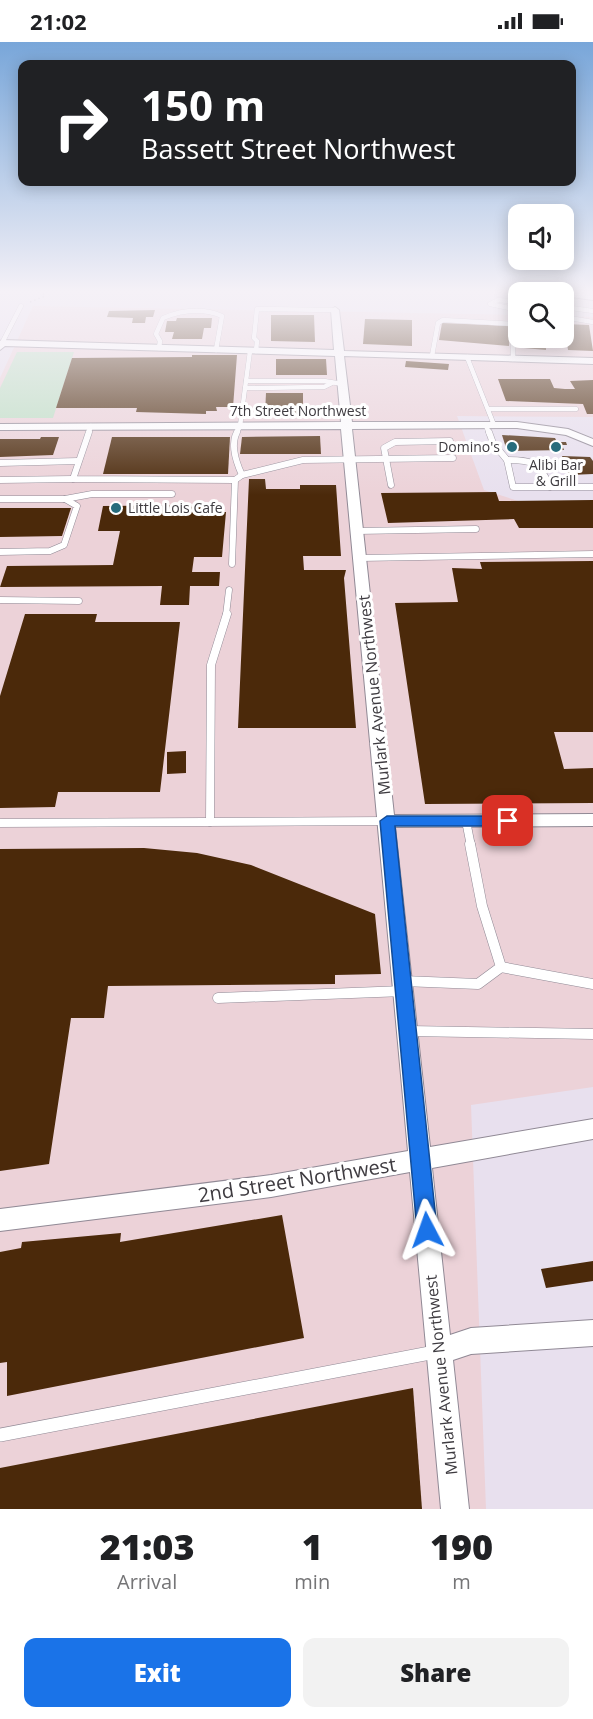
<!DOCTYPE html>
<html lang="en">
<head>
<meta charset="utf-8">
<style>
  :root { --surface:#fff; --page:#f2f2f2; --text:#202124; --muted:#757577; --accent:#1a73e8 }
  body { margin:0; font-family:"Open Sans",sans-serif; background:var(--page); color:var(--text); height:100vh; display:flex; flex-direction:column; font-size:22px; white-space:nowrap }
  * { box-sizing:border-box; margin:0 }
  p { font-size:20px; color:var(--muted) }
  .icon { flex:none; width:33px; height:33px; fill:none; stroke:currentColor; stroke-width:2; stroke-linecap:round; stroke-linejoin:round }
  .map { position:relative; height:1467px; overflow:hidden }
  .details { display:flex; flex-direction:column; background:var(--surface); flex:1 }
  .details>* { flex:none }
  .top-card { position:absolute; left:18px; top:18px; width:558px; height:126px; border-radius:12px; box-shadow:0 3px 15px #0003; background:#202124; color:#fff; overflow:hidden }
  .controls { position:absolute; left:508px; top:162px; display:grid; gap:12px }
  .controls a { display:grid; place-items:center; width:66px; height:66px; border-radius:12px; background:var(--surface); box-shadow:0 3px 15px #0003; font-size:30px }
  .pin { position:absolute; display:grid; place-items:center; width:51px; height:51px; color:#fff; margin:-26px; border-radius:12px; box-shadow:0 3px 9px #0006 }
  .me { position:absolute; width:66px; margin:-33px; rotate:356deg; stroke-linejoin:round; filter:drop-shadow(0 0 4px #0008) }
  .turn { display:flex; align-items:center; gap:21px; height:126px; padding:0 24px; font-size:27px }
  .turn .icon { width:78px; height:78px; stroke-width:2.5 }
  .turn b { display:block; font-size:42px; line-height:51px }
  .eta { display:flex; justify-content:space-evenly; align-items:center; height:102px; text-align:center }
  .eta b { font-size:36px; font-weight:800; line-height:42px }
  .button { display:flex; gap:12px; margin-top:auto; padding:12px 24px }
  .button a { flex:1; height:69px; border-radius:12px; background:var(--accent); color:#fff; font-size:24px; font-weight:800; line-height:69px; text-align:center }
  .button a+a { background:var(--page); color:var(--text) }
  .status { display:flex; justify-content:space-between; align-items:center; height:42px; padding:0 30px; background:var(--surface); direction:ltr }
  .status svg { height:16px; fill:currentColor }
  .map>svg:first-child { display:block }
</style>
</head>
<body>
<div class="status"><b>21:02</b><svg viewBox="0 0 49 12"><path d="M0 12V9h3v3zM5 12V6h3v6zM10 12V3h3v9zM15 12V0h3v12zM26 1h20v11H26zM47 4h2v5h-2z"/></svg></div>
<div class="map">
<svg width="593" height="1467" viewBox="0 0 593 1467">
  <rect width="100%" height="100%" fill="#e8e0ee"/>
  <path fill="#ecd2d8" d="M 33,264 L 519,273 L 519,296 L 564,296 L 564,274 L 593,275 L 593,375 L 457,374 L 484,448 L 593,483 L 593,1045 L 471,1063 L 486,1467 L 0,1467 L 0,336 Z"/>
  <path fill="#bddec3" d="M 17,310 L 74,310 L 53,376 L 0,376 L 0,346 Z"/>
  <g fill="#4b290a">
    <path d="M 155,268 L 153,275 L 146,275 L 145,281 L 132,281 L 133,276 L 107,275 L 109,269 Z"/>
    <path d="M 271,273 L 314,273 L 315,300 L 271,299 Z"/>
    <path d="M 177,276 L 212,276 L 211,286 L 204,286 L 202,297 L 172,297 L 174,290 L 165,290 L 167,279 L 176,279 Z"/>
    <path d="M 365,277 L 412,278 L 412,304 L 363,302 Z"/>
    <path d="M 442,281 L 510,284 L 509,304 L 439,298 Z"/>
    <path d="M 565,282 L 589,283 L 593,309 L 568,308 Z"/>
    <path d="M 524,296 L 546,296 L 546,308 L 524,306 L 524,300 L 522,300 Z"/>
    <path d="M 192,313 L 237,313 L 233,365 L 216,365 L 217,369 L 206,369 L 206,372 L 136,370 L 137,366 L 56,366 L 72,316 L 192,315 Z"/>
    <path d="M 276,317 L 326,317 L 327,333 L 276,333 Z"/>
    <path d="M 406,319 L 449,322 L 448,328 L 405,325 Z"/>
    <path d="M 498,337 L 550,337 L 554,346 L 565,347 L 575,347 L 570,339 L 593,338 L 593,372 L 587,372 L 583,362 L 506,359 Z"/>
    <path d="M 266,351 L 303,351 L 303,372 L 265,372 Z"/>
    <path d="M 502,393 L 555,396 L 557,400 L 566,400 L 567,403 L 562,403 L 564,408 L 507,409 Z"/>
    <path d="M 320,394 L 321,412 L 240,412 L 242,395 Z"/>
    <path d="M 41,395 L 59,395 L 53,413 L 0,415 L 0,397 L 40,397 Z"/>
    <path d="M 112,395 L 230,395 L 228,432 L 103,432 Z"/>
    <path d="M 562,414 L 590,415 L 593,419 L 593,432 L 569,433 Z"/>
    <path d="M 249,437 L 265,437 L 266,447 L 300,447 L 300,443 L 336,443 L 341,514 L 303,514 L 304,528 L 346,528 L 344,536 L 356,686 L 238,686 Z"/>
    <path d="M 496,450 L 499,459 L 593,458 L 593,486 L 519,486 L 514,477 L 388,481 L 381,451 Z"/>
    <path d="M 215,463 L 214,470 L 226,470 L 222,515 L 194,515 L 192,530 L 220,530 L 219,544 L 190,544 L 189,563 L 160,563 L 162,544 L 0,545 L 7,524 L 113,523 L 120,489 L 98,489 L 103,464 Z"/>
    <path d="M 0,466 L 71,466 L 62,494 L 0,495 Z"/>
    <path d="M 593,519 L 593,690 L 554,690 L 564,727 L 593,726 L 593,761 L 425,762 L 395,561 L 458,560 L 452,526 L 482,527 L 480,520 Z"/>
    <path d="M 25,572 L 97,572 L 95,580 L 180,580 L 160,750 L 58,750 L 55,765 L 0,766 L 0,654 Z"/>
    <path d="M 186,709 L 186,731 L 167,732 L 167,710 Z"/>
    <path d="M 144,806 L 197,811 L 251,823 L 375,872 L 381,932 L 335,933 L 335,942 L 108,944 L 104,976 L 71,976 L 49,1122 L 0,1129 L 0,807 Z"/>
    <path d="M 282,1173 L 304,1296 L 7,1354 L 7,1320 L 0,1321 L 0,1210 L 21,1206 L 22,1200 L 121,1191 L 120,1200 Z"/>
    <path d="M 593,1219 L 593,1239 L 546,1246 L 541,1227 Z"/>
    <path d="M 413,1346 L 422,1467 L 0,1467 L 0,1426 Z"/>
  </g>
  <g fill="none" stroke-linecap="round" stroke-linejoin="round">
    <defs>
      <g id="lane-far4">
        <path d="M 519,260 L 498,258 L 490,262 L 519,268"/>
        <path d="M 564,265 L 593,269"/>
        <path d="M 564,275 L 593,280"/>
        <path d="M 2,301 L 21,264"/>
        <path d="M 159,306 L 160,299 L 156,292 L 163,276 C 182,268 203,266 222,274 L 216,308"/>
        <path d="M 256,309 L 257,299 L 254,296 L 257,267 L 335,268"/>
        <path d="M 432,314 L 438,281 L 443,278 L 513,282 L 513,317"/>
        <path d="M 467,315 L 494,383"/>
        <path d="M 246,339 L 324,339 L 343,342"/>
        <path d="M 245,346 L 324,345 L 332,341"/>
        <path d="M 488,367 L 576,367"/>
        <path d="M 486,383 L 489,392"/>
        <path d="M 88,392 L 91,384"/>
        <path d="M 236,392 L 240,384 L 250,309"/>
      </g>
      <g id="lane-far3">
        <path d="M 89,390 L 73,437 L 235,438"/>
        <path d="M 237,390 C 230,403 236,420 242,433"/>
        <path d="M 489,390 L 493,401 L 507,418 L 513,445 L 593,445"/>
        <path d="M 507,418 C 533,418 540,420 550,445"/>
        <path d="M 0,421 L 78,419"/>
        <path d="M 0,438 L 73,437"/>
        <path d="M 391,443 L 384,406 L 395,400 L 450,399"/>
        <path d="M 0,457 L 65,457 L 77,464 L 64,503 L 50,509 L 0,510"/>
        <path d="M 65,457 L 92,452 L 172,452"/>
        <path d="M 357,489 L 476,487"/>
        <path d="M 360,516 L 593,512"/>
        <path d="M 232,522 L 235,438 L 242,433 L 303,418 L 453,416"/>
        <path d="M 0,558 L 79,559"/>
        <path d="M 226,573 L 229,548"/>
      </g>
      <g id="lane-far2">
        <path d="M 466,779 L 471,804"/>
        <path d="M 210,780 L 211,623 L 227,572"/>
        <path d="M 0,781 L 387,779"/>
      </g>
      <g id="lane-far1">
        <path d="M 501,925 L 593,942"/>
        <path d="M 403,939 L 478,942 L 501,925 L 482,864 L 470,802"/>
        <path d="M 218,956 L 404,949"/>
        <path d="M 409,989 L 593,992"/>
      </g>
      <path id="lane" d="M 0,1393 L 435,1310"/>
      <path id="street" d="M 335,265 L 339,268 L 344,309 L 593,316 L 593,322 L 344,314 L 352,380 L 517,380 L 568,387 L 593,397 L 593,404 L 566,393 L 517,386 L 352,387 L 394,773 L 593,772 L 593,784 L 395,785 L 430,1105 L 593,1077 L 593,1097 L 432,1126 L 450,1293 L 471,1286 L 593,1278 L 593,1304 L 471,1312 L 453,1318 L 469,1467 L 441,1467 L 410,1130 L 271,1155 L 0,1189 L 0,1167 L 271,1133 L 408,1109 L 341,387 L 0,388 L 0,382 L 341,380 L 335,314 L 5,304 L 0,308 L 0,299 L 2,298 L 334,308 L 331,268 Z"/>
      <path id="secondary" d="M 542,248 L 593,250 L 593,258 L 564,254 L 564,250 L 544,250 Z"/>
    </defs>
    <use href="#lane-far4" stroke="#908995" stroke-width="5"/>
    <use href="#lane-far3" stroke="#908995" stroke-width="7"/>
    <use href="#lane-far2" stroke="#908995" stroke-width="9"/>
    <use href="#lane-far1" stroke="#908995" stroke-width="11"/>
    <use href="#lane" stroke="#908995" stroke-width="14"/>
    <use href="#street" stroke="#908995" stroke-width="2"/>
    <use href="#secondary" stroke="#908995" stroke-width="2"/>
    <path stroke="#938d97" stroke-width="1.5" stroke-dasharray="1.5 3" stroke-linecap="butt" d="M 30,260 L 45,254 L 41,248"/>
    <use href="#lane-far4" stroke="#fff" stroke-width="4.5"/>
    <use href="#lane-far3" stroke="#fff" stroke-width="6"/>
    <use href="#lane-far2" stroke="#fff" stroke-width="8"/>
    <use href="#lane-far1" stroke="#fff" stroke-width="10"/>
    <use href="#lane" stroke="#fff" stroke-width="13"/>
    <use href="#street" fill="#fff" fill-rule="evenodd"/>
    <use href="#secondary" fill="#fff" fill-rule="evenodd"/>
  </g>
  <linearGradient id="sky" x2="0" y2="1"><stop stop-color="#78a6d9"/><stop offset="0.55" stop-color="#f5f1f7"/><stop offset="1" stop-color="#f5f1f7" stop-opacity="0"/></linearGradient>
  <rect width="593" height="453" fill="url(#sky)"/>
  <path fill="#1a73e8" stroke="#114b97" stroke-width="1.5" d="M 387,774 L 508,774 L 516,779 L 508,784 L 395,784 L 437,1188 L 434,1195 L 427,1197 L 420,1195 L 417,1188 L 380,779 Z"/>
  <g fill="#276c7c" stroke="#fff" stroke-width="2">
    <circle cx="512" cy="405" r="6"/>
    <circle cx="556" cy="405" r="6"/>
    <circle cx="116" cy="466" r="6"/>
  </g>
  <g text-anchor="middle" stroke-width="6" stroke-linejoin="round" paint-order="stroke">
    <g font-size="14" fill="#3e3b40" stroke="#fff">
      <text x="298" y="374">7th Street Northwest</text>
    </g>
    <g font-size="14" fill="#3e3b40" stroke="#fff" text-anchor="end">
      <text x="500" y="410">Domino's</text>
      <text x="556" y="428" text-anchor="middle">Alibi Bar<tspan x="556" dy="16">&amp; Grill</tspan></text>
      <text x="128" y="471" text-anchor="start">Little Lois Cafe</text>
    </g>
    <g font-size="16" fill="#3e3b40" stroke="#fff">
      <text transform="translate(374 653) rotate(-96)" y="6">Murlark Avenue Northwest</text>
      <text transform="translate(441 1333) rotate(-96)" y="6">Murlark Avenue Northwest</text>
    </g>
    <g font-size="20" fill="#3e3b40" stroke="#fff">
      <text transform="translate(297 1138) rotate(-9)" y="7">2nd Street Northwest</text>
    </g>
  </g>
</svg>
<div class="controls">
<a><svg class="icon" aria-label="sound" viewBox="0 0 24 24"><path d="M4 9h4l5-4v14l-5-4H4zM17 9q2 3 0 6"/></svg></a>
<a><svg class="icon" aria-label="search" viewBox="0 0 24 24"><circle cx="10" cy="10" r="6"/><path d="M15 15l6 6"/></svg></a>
</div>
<div class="pin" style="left:508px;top:779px;background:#d93025"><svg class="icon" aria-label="arrive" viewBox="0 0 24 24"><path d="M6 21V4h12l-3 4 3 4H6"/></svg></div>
<svg class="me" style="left:427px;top:1188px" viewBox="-20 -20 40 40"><path d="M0-17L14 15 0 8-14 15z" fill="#1a73e8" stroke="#fff" stroke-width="4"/></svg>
<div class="top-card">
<div class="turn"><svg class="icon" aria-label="right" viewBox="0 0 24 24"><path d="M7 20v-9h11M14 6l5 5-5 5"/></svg><div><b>150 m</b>Bassett Street Northwest</div></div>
</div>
</div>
<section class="details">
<div class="eta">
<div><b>21:03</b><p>Arrival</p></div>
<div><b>1</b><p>min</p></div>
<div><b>190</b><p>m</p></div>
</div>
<div class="button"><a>Exit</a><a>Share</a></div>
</section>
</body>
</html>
